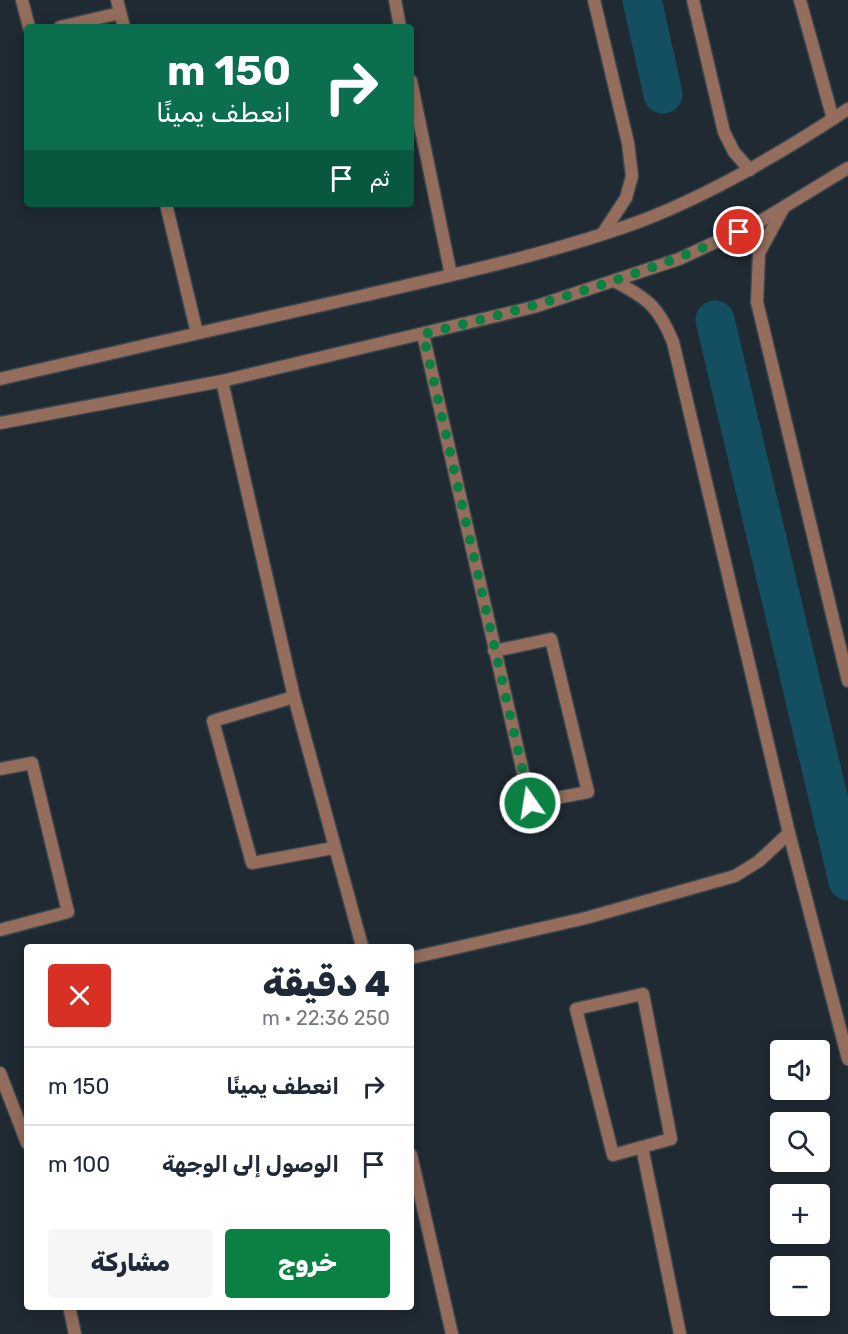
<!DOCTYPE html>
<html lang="ar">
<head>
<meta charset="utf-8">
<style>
  :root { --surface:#fff; --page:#f6f6f7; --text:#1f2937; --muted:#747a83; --line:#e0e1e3; --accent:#0b8043 }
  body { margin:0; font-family:Rubik,Vazirmatn,sans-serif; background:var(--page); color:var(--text); direction:rtl; height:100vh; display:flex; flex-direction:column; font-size:22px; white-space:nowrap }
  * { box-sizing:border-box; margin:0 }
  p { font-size:20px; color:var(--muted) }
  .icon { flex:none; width:33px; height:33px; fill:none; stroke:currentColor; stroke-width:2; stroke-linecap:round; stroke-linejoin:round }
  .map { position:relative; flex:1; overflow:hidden; direction:ltr }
  .details { position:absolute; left:24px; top:944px; width:390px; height:366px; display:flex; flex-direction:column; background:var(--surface); border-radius:6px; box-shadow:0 3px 15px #0003; direction:rtl }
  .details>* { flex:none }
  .banner { position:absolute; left:24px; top:24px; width:390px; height:183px; border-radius:6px; box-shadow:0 3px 15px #0003; direction:rtl; background:#0b6e4f; color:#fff; overflow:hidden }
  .tools { position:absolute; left:770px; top:1040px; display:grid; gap:12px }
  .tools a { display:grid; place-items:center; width:60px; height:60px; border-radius:6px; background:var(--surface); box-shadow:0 3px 15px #0003; font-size:30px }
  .pin { position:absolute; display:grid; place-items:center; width:51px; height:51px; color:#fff; margin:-26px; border:3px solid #fff; border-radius:50%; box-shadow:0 2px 6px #0007 }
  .me { position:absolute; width:66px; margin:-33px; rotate:347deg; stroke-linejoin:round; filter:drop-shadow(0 0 4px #0008) }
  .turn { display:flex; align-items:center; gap:21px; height:126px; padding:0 24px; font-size:27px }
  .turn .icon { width:78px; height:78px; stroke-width:2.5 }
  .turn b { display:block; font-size:42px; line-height:51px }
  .then { display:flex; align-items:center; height:57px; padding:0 24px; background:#0003; gap:12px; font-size:22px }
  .round { display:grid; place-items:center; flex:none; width:63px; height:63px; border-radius:6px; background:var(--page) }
  .headline { display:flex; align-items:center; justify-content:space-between; height:102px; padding:0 24px }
  h1 { font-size:36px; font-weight:800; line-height:45px }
  .primary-button { display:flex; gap:12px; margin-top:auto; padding:12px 24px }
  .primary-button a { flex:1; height:69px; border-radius:6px; background:var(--accent); color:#fff; font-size:24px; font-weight:800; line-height:69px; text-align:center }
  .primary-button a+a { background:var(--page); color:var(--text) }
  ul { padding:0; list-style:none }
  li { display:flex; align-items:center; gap:18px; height:78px; padding:0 24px; border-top:2px solid var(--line) }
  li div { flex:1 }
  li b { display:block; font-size:22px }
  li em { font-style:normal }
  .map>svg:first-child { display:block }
</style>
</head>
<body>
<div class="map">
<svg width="848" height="1334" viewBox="0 0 848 1334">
  <rect width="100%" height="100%" fill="#202a33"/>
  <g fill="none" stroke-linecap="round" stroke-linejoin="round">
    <g stroke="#134f60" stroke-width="39">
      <path d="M 642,0 L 663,94"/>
      <path d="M 715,320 L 848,881"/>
    </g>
    <defs>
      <g id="minor">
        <path d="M 22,0 L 29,27"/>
        <path d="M 117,0 L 124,27"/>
        <path d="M 395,0 L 400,27"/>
        <path d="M 594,0 L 628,143 L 632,176 L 626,198 L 603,233"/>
        <path d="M 693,0 L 724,132 L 734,152 L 750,170"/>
        <path d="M 800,0 L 833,119"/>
        <path d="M 60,27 L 120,13"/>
        <path d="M 411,81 L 451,275"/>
        <path d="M 166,204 L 197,333"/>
        <path d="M 783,209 L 759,253 L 757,302 L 848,681"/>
        <path d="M 616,282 C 649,299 659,308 673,342 L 789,833 L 848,1059"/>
        <path d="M 423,334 L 530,803 L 588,792 L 551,639 L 494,651"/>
        <path d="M 222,381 L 294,697 L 362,946"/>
        <path d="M 294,697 L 213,721 L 252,863 L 333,848"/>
        <path d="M 0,769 L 32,763 L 68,912 L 0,930"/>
        <path d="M 411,958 L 586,918 L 735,876 L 759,861 L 789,833"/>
        <path d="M 643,994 L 671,1139 L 613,1155 L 576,1009 Z"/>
        <path d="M 0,1073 L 27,1143"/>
        <path d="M 642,1147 L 680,1334"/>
        <path d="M 411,1155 L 452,1334"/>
        <path d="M 69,1306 L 75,1334"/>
      </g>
      <g id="tertiary">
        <path d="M 0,379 C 121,351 241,323 362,296 C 455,274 551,254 641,221 C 714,193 783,152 848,109"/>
        <path d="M 0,423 L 222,381 L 534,307 L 679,259 L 759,222 L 848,168"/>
      </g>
    </defs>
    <use href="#minor" stroke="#3c464e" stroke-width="15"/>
    <use href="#tertiary" stroke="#3c464e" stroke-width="15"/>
    <use href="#minor" stroke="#946d5c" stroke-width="12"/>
    <use href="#tertiary" stroke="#946d5c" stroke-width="12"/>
  </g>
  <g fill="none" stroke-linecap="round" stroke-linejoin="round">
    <path stroke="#0b8043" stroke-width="10" stroke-dasharray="0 18" d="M 530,803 L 423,334 C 532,308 637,278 739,232"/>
  </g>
</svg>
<div class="tools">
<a><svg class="icon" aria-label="sound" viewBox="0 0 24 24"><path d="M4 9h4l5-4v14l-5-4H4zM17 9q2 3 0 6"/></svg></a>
<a><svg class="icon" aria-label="search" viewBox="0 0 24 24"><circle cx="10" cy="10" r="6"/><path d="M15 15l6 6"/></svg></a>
<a>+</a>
<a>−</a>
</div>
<div class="pin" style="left:739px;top:232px;background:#d93025"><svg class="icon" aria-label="arrive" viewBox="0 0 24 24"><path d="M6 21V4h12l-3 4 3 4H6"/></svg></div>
<svg class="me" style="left:530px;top:803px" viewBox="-20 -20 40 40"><circle r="17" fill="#0b8043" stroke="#fff" stroke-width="3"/><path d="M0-11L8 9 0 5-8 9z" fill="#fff"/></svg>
<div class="banner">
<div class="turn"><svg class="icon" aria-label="right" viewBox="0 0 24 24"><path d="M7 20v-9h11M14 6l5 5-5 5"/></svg><div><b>150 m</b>انعطف يمينًا</div></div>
<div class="then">ثم<svg class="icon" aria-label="arrive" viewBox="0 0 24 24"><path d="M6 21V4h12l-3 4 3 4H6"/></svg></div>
</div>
<section class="details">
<div class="headline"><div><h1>4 دقيقة</h1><p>250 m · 22:36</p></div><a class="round" style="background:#d93025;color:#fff"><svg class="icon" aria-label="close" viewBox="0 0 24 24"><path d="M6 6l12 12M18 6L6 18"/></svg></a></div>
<ul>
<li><svg class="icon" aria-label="right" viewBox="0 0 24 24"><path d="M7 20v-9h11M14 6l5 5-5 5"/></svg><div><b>انعطف يمينًا</b></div><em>150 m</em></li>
<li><svg class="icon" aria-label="arrive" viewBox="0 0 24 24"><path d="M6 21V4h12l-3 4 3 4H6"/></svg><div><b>الوصول إلى الوجهة</b></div><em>100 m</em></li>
</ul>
<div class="primary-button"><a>خروج</a><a>مشاركة</a></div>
</section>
</div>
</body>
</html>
